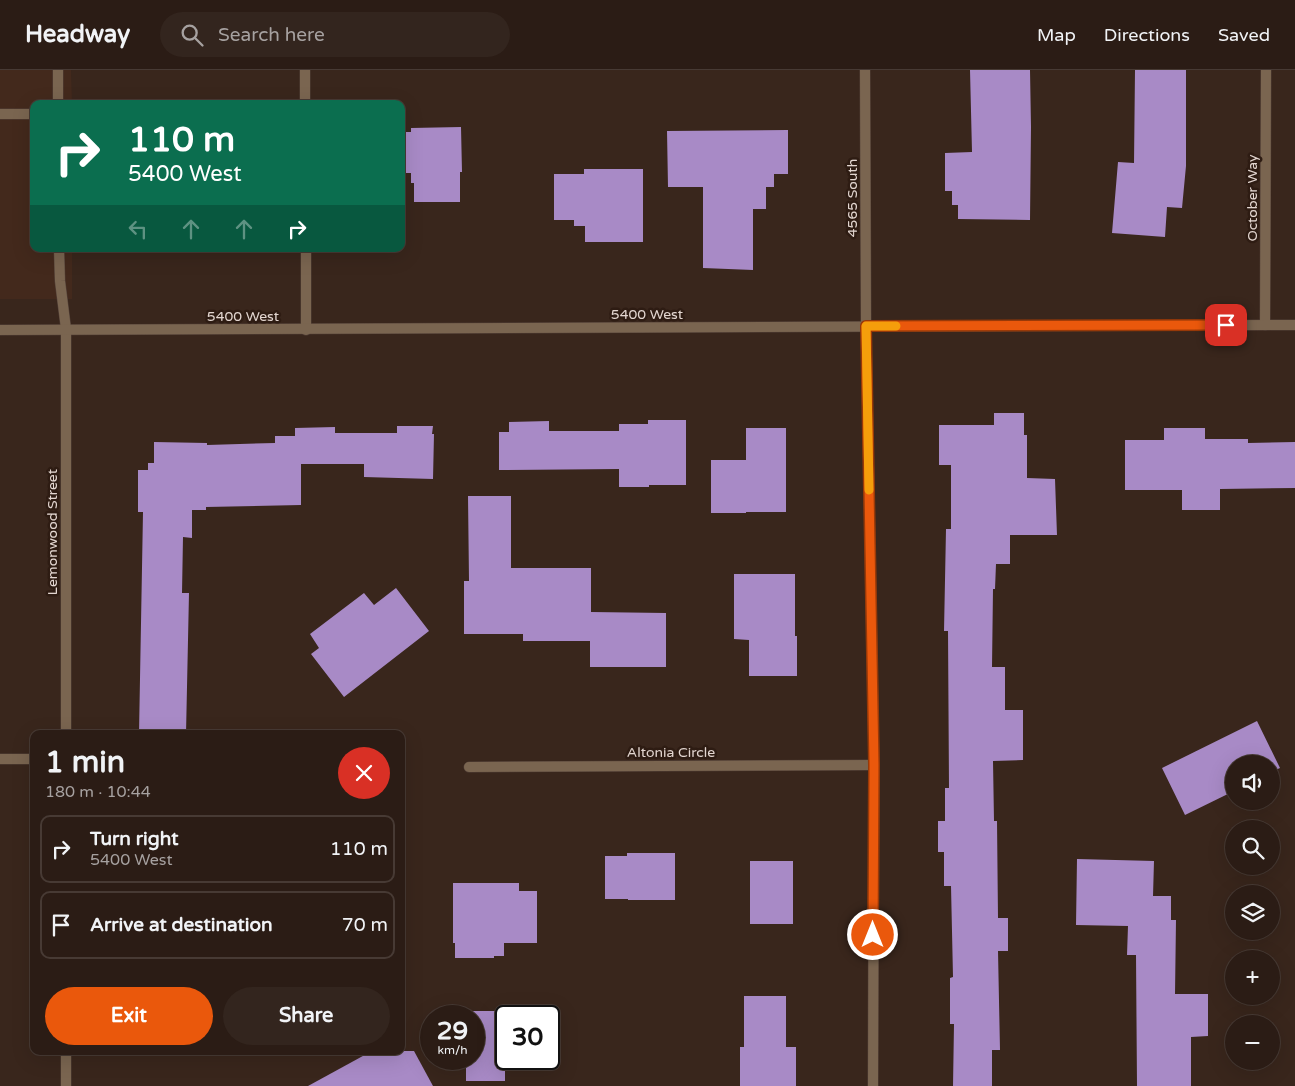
<!DOCTYPE html>
<html lang="en">
<head>
<meta charset="utf-8">
<style>
  :root { --surface:#2b1c15; --page:#33251e; --text:#f1f3f6; --muted:#a6a1a0; --line:#473a34; --accent:#ea580c }
  body { margin:0; font-family:"Varela Round",sans-serif; background:var(--page); color:var(--text); height:100vh; display:flex; flex-direction:column; font-size:19px; white-space:nowrap }
  * { box-sizing:border-box; margin:0 }
  p { font-size:16px; color:var(--muted) }
  .icon { flex:none; width:28px; height:28px; fill:none; stroke:currentColor; stroke-width:2; stroke-linecap:round; stroke-linejoin:round }
  .map { position:relative; flex:1; overflow:hidden }
  .details { position:absolute; left:30px; top:660px; width:375px; height:325px; display:flex; flex-direction:column; background:var(--surface); border-radius:10px; box-shadow:0 5px 20px #0002,0 0 0 1px var(--line) }
  .details>* { flex:none }
  .top-card { position:absolute; left:30px; top:30px; width:375px; height:152px; border-radius:10px; box-shadow:0 5px 20px #0002,0 0 0 1px var(--line); background:#0b6e4f; color:#fff; overflow:hidden }
  .tools { position:absolute; left:1225px; top:685px; display:grid; gap:10px }
  .tools a { display:grid; place-items:center; width:55px; height:55px; border-radius:50%; background:var(--surface); box-shadow:0 5px 20px #0002,0 0 0 1px var(--line); font-size:25px }
  .speed { position:absolute; left:420px; top:935px; display:flex; gap:10px; font-size:25px; font-weight:700; text-align:center }
  .speed>* { display:grid; place-content:center; width:65px; height:65px; border-radius:50%; background:var(--surface); box-shadow:0 5px 20px #0002,0 0 0 1px var(--line); line-height:1 }
  .speed small { font-size:12px; font-weight:400 }
  .speed .limit { border:2px solid #111; border-radius:8px; background:#fff; color:#111 }
  .pin { position:absolute; display:grid; place-items:center; width:42px; height:42px; color:#fff; margin:-21px; border-radius:10px; box-shadow:0 2px 8px #0006 }
  .me { position:absolute; width:55px; margin:-28px; rotate:0deg; stroke-linejoin:round; filter:drop-shadow(0 0 4px #0008) }
  .turn { display:flex; align-items:center; gap:18px; height:105px; padding:0 15px; font-size:22px }
  .turn .icon { width:65px; height:65px; stroke-width:2.5 }
  .turn b { display:block; font-size:35px; line-height:42px }
  .lanes { display:flex; align-items:center; height:48px; padding:0 15px; background:#0003; justify-content:center; gap:25px; direction:ltr }
  .lanes .off { opacity:.35 }
  .round { display:grid; place-items:center; flex:none; width:52px; height:52px; border-radius:26px; background:var(--page) }
  .overview { display:flex; align-items:center; justify-content:space-between; height:85px; padding:0 15px }
  h1 { font-size:30px; font-weight:700; line-height:38px }
  .button { display:flex; gap:10px; margin-top:auto; padding:10px 15px }
  .button a { flex:1; height:58px; border-radius:30px; background:var(--accent); color:#fff; font-size:20px; font-weight:700; line-height:58px; text-align:center }
  .button a+a { background:var(--page); color:var(--text) }
  ul { padding:0; list-style:none }
  li { display:flex; align-items:center; gap:15px; height:68px; margin:0 10px 8px; padding:0 5px; border:2px solid var(--line); border-radius:10px }
  li div { flex:1 }
  li b { display:block; font-size:19px }
  li em { font-style:normal }
  header { display:flex; align-items:center; gap:30px; box-sizing:border-box; height:70px; padding:0 25px; background:var(--surface); border-bottom:1px solid var(--line) }
  header strong { font-size:24px }
  nav { display:flex; gap:28px; margin-inline-start:auto; font-size:18px }
  .search { width:350px; height:45px; background:var(--page); display:flex; align-items:center; gap:12px; box-sizing:border-box; padding:0 18px; border-radius:28px; color:var(--muted); font-size:19px }
  .map>svg:first-child { display:block }
</style>
</head>
<body>
<header>
<strong>Headway</strong>
<div class="search"><svg class="icon" aria-label="search" viewBox="0 0 24 24"><circle cx="10" cy="10" r="6"/><path d="M15 15l6 6"/></svg>Search here</div>
<nav><a>Map</a><a>Directions</a><a>Saved</a></nav>
</header>
<div class="map">
<svg width="1295" height="1016" viewBox="0 0 1295 1016">
  <rect width="100%" height="100%" fill="#39261c"/>
  <path fill="#43291c" d="M 0,0 L 71,0 L 72,34 L 34,34 L 34,179 L 72,179 L 72,229 L 0,229 Z"/>
  <g fill="#a88ac6">
    <path d="M 970,0 L 1030,0 L 1031,57 L 1030,150 L 958,149 L 958,135 L 952,135 L 952,121 L 945,121 L 945,83 L 972,82 Z"/>
    <path d="M 1135,0 L 1186,0 L 1186,96 L 1182,138 L 1167,137 L 1165,167 L 1112,163 L 1118,92 L 1134,93 Z"/>
    <path d="M 461,57 L 462,102 L 460,102 L 460,132 L 414,132 L 414,113 L 411,113 L 411,103 L 401,103 L 401,62 L 411,62 L 411,58 Z"/>
    <path d="M 788,60 L 788,104 L 774,104 L 774,117 L 766,117 L 766,139 L 753,139 L 753,200 L 703,198 L 703,117 L 668,117 L 667,61 Z"/>
    <path d="M 584,99 L 643,99 L 643,172 L 585,172 L 585,156 L 574,156 L 574,150 L 554,150 L 554,104 L 584,104 Z"/>
    <path d="M 994,343 L 1024,343 L 1024,365 L 1027,365 L 1027,408 L 1055,409 L 1057,465 L 1010,465 L 1010,494 L 996,494 L 995,519 L 993,519 L 992,597 L 1005,597 L 1005,640 L 1023,640 L 1023,690 L 993,691 L 994,751 L 997,751 L 998,848 L 1008,848 L 1008,881 L 998,881 L 1000,980 L 992,980 L 992,1016 L 953,1016 L 954,954 L 950,954 L 950,908 L 953,907 L 951,816 L 944,816 L 944,782 L 938,782 L 938,751 L 945,751 L 945,718 L 949,718 L 948,561 L 944,561 L 946,459 L 951,459 L 951,395 L 939,395 L 939,355 L 994,355 Z"/>
    <path d="M 648,350 L 686,350 L 686,415 L 649,415 L 649,417 L 619,417 L 619,399 L 499,400 L 499,362 L 509,362 L 509,352 L 549,351 L 549,361 L 619,361 L 619,354 L 648,354 Z"/>
    <path d="M 397,356 L 433,356 L 432,364 L 434,364 L 433,409 L 364,407 L 364,394 L 301,394 L 301,435 L 206,437 L 206,440 L 192,440 L 192,468 L 183,467 L 182,523 L 189,523 L 186,664 L 139,664 L 143,442 L 138,442 L 138,400 L 148,400 L 148,393 L 154,393 L 154,372 L 207,373 L 207,375 L 275,373 L 275,366 L 295,366 L 295,358 L 335,357 L 335,363 L 397,363 Z"/>
    <path d="M 746,358 L 786,358 L 786,442 L 746,442 L 746,443 L 711,443 L 711,390 L 746,390 Z"/>
    <path d="M 1164,358 L 1205,358 L 1205,369 L 1248,369 L 1248,373 L 1295,372 L 1295,418 L 1220,419 L 1220,440 L 1182,440 L 1182,420 L 1125,420 L 1125,370 L 1164,370 Z"/>
    <path d="M 468,426 L 511,426 L 511,498 L 591,498 L 591,542 L 666,543 L 666,597 L 590,597 L 590,571 L 523,571 L 523,564 L 464,564 L 464,511 L 469,511 Z"/>
    <path d="M 734,504 L 795,504 L 795,566 L 797,566 L 797,606 L 749,606 L 749,570 L 734,569 Z"/>
    <path d="M 396,518 L 429,561 L 344,627 L 311,584 L 319,578 L 310,564 L 364,523 L 374,535 Z"/>
    <path d="M 1257,651 L 1280,698 L 1271,702 L 1271,694 L 1234,694 L 1234,721 L 1185,745 L 1162,698 Z"/>
    <path d="M 627,783 L 675,783 L 675,830 L 628,830 L 628,829 L 605,829 L 605,786 L 627,786 Z"/>
    <path d="M 1077,789 L 1154,791 L 1153,826 L 1171,826 L 1171,850 L 1176,850 L 1175,924 L 1208,924 L 1208,966 L 1191,967 L 1191,1016 L 1137,1016 L 1136,885 L 1127,885 L 1128,856 L 1076,855 Z"/>
    <rect x="750" y="791" width="43" height="63"/>
    <path d="M 453,813 L 519,813 L 519,821 L 537,821 L 537,873 L 504,873 L 504,886 L 494,886 L 494,888 L 455,888 L 455,873 L 453,873 Z"/>
    <path d="M 744,926 L 786,926 L 786,977 L 796,977 L 796,1016 L 740,1016 L 740,977 L 744,977 Z"/>
    <path d="M 466,941 L 536,941 L 536,946 L 506,946 L 506,989 L 535,989 L 535,995 L 505,995 L 505,1011 L 466,1011 L 466,989 L 474,989 L 474,946 L 466,946 Z"/>
    <path d="M 372,981 L 414,981 L 433,1016 L 308,1016 Z"/>
  </g>
  <g fill="none" stroke-linecap="round" stroke-linejoin="round">
    <defs>
      <g id="service">
        <path d="M 58,34 L 58,0"/>
        <path d="M 0,44 L 34,44"/>
        <path d="M 59,179 L 60,211 L 66,259"/>
      </g>
      <g id="minor">
        <path d="M 305,0 L 305,34"/>
        <path d="M 865,0 L 866,256 L 874,695 L 873,1016"/>
        <path d="M 306,179 L 306,260"/>
        <path d="M 1265,255 L 1266,0"/>
        <path d="M 66,259 L 66,664"/>
        <path d="M 0,689 L 34,689"/>
        <path d="M 469,697 L 874,695"/>
        <path d="M 66,981 L 66,1016"/>
      </g>
      <path id="tertiary" d="M 0,260 L 1295,255"/>
    </defs>
    <use href="#service" stroke="#544239" stroke-width="11"/>
    <use href="#minor" stroke="#544239" stroke-width="11"/>
    <use href="#tertiary" stroke="#544239" stroke-width="11"/>
    <use href="#service" stroke="#7a6550" stroke-width="10"/>
    <use href="#minor" stroke="#7a6550" stroke-width="10"/>
    <use href="#tertiary" stroke="#7a6550" stroke-width="10"/>
  </g>
  <g fill="none" stroke-linecap="round" stroke-linejoin="round">
    <defs>
      <path id="route" d="M 873,865 L 874,695 L 866,256 L 1226,255"/>
    </defs>
    <use href="#route" stroke="#983908" stroke-width="12"/>
    <use href="#route" stroke="#ea580c" stroke-width="9"/>
    <path stroke="#f59e0b" stroke-width="9" d="M 869,420 L 866,256 L 896,256"/>
  </g>
  <g text-anchor="middle" stroke-width="5" stroke-linejoin="round" paint-order="stroke">
    <g font-size="14" fill="#e3d6d0" stroke="#2e1c13">
      <text transform="translate(852 128) rotate(-90)" y="5">4565 South</text>
      <text transform="translate(1252 128) rotate(-90)" y="5">October Way</text>
      <text x="647" y="249">5400 West</text>
      <text x="243" y="251">5400 West</text>
      <text transform="translate(52 462) rotate(-90)" y="5">Lemonwood Street</text>
      <text x="671" y="687">Altonia Circle</text>
    </g>
  </g>
</svg>
<div class="tools">
<a><svg class="icon" aria-label="sound" viewBox="0 0 24 24"><path d="M4 9h4l5-4v14l-5-4H4zM17 9q2 3 0 6"/></svg></a>
<a><svg class="icon" aria-label="search" viewBox="0 0 24 24"><circle cx="10" cy="10" r="6"/><path d="M15 15l6 6"/></svg></a>
<a><svg class="icon" aria-label="layers" viewBox="0 0 24 24"><path d="M12 4l9 5-9 5-9-5zM3 14l9 5 9-5"/></svg></a>
<a>+</a>
<a>−</a>
</div>
<div class="speed"><div>29<small>km/h</small></div><div class="limit">30</div></div>
<div class="pin" style="left:1226px;top:255px;background:#d93025"><svg class="icon" aria-label="arrive" viewBox="0 0 24 24"><path d="M6 21V4h12l-3 4 3 4H6"/></svg></div>
<svg class="me" style="left:873px;top:865px" viewBox="-20 -20 40 40"><circle r="17" fill="#ea580c" stroke="#fff" stroke-width="3"/><path d="M0-11L8 9 0 5-8 9z" fill="#fff"/></svg>
<div class="top-card">
<div class="turn"><svg class="icon" aria-label="right" viewBox="0 0 24 24"><path d="M7 20v-9h11M14 6l5 5-5 5"/></svg><div><b>110 m</b>5400 West</div></div>
<div class="lanes"><svg class="icon off" aria-label="left" viewBox="0 0 24 24"><path d="M17 20v-9H6M10 6l-5 5 5 5"/></svg><svg class="icon off" aria-label="ahead" viewBox="0 0 24 24"><path d="M12 20V5M6 11l6-6 6 6"/></svg><svg class="icon off" aria-label="ahead" viewBox="0 0 24 24"><path d="M12 20V5M6 11l6-6 6 6"/></svg><svg class="icon" aria-label="right" viewBox="0 0 24 24"><path d="M7 20v-9h11M14 6l5 5-5 5"/></svg></div>
</div>
<section class="details">
<div class="overview"><div><h1>1 min</h1><p>180 m · 10:44</p></div><a class="round" style="background:#d93025;color:#fff"><svg class="icon" aria-label="close" viewBox="0 0 24 24"><path d="M6 6l12 12M18 6L6 18"/></svg></a></div>
<ul>
<li><svg class="icon" aria-label="right" viewBox="0 0 24 24"><path d="M7 20v-9h11M14 6l5 5-5 5"/></svg><div><b>Turn right</b><p>5400 West</p></div><em>110 m</em></li>
<li><svg class="icon" aria-label="arrive" viewBox="0 0 24 24"><path d="M6 21V4h12l-3 4 3 4H6"/></svg><div><b>Arrive at destination</b></div><em>70 m</em></li>
</ul>
<div class="button"><a>Exit</a><a>Share</a></div>
</section>
</div>
</body>
</html>
